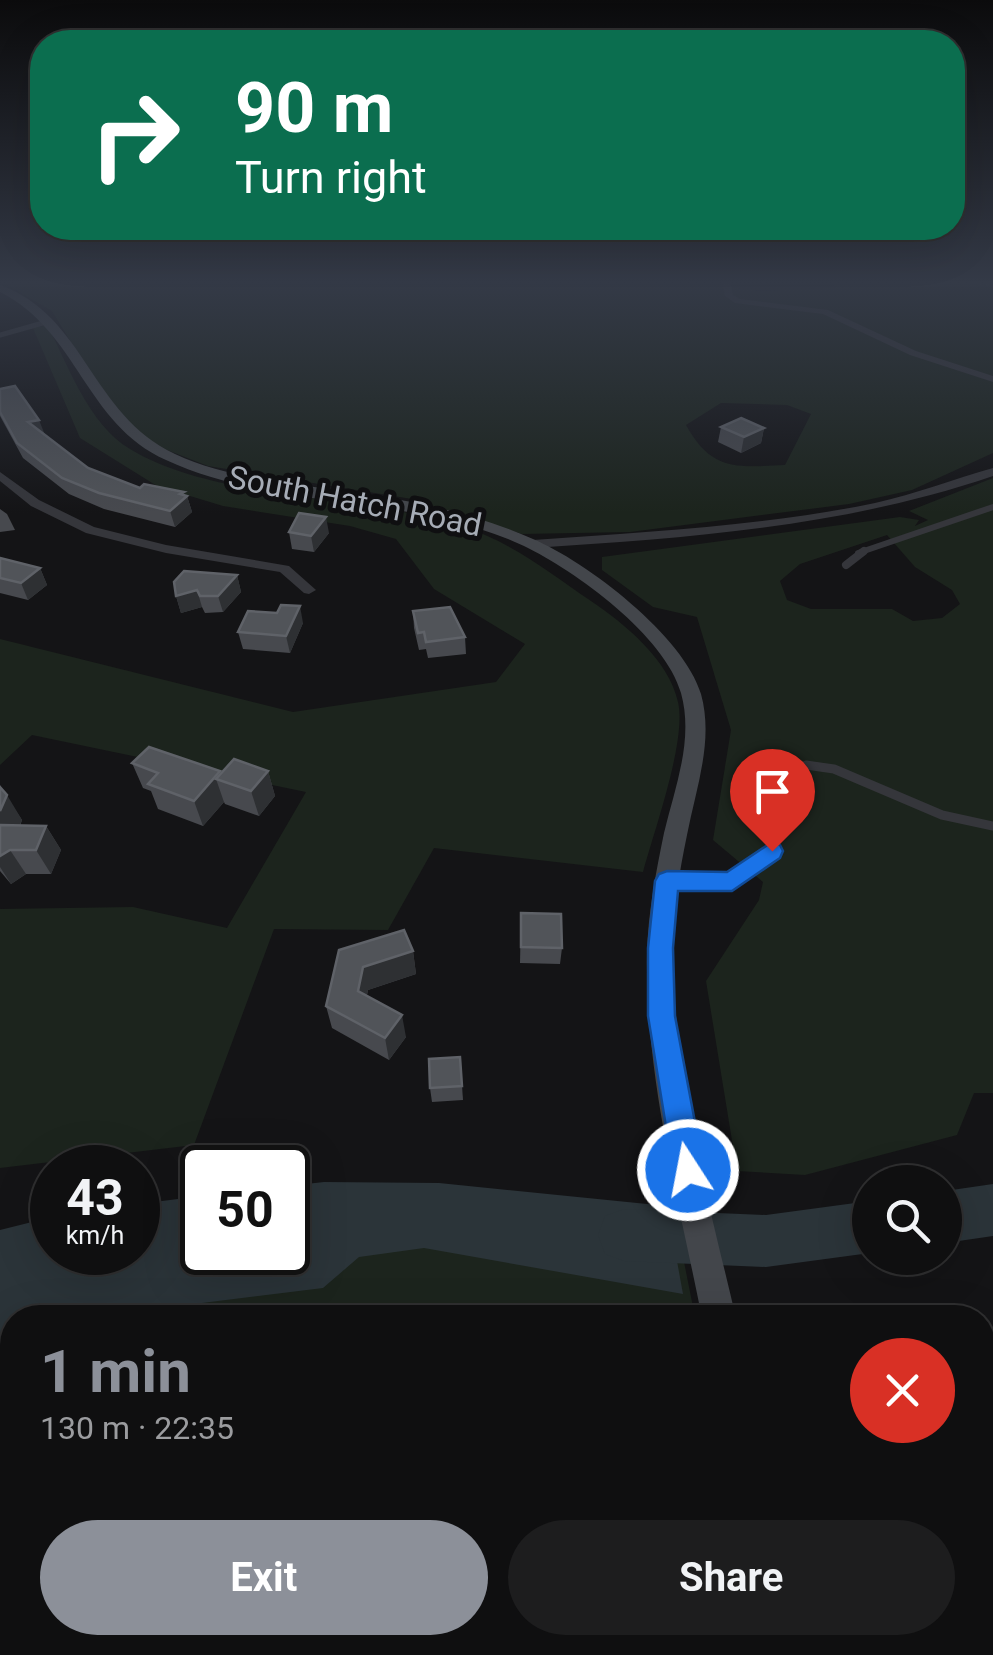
<!DOCTYPE html>
<html lang="en">
<head>
<meta charset="utf-8">
<style>
  :root { --surface:#0f0f10; --page:#1d1d1e; --text:#f1f3f6; --muted:#9b9c9f; --line:#2f2f30; --accent:#8c9099 }
  body { margin:0; font-family:Roboto,sans-serif; background:var(--page); color:var(--text); height:100vh; display:flex; flex-direction:column; font-size:38px; white-space:nowrap }
  * { box-sizing:border-box; margin:0 }
  p { font-size:32px; color:var(--muted) }
  .icon { flex:none; width:55px; height:55px; fill:none; stroke:currentColor; stroke-width:2; stroke-linecap:round; stroke-linejoin:round }
  .map { position:relative; flex:1; overflow:hidden }
  .sheet { position:absolute; left:0px; top:1305px; width:995px; height:350px; display:flex; flex-direction:column; background:var(--surface); border-radius:40px 40px 0 0; box-shadow:0 10px 40px #0002,0 0 0 2px var(--line) }
  .sheet>* { flex:none }
  .banner { position:absolute; left:30px; top:30px; width:935px; height:210px; border-radius:40px; box-shadow:0 10px 40px #0002,0 0 0 2px var(--line); background:#0b6e4f; color:#fff; overflow:hidden }
  .fabs { position:absolute; left:852px; top:1165px; display:grid; gap:20px }
  .fabs a { display:grid; place-items:center; width:110px; height:110px; border-radius:50%; background:var(--surface); box-shadow:0 10px 40px #0002,0 0 0 2px var(--line); font-size:50px }
  .speed { position:absolute; left:30px; top:1145px; display:flex; gap:20px; font-size:50px; font-weight:700; text-align:center }
  .speed>* { display:grid; place-content:center; width:130px; height:130px; border-radius:50%; background:var(--surface); box-shadow:0 10px 40px #0002,0 0 0 2px var(--line); line-height:1 }
  .speed small { font-size:25px; font-weight:400 }
  .speed .limit { border:5px solid #111; border-radius:15px; background:#fff; color:#111 }
  .pin { position:absolute; display:grid; place-items:center; width:85px; height:85px; color:#fff; margin:-102px -42px; border-radius:50% 50% 50% 0; rotate:-45deg; box-shadow:0 0 10px #0007 }
  .pin .icon { rotate:45deg }
  .me { position:absolute; width:110px; margin:-55px; rotate:349deg; stroke-linejoin:round; filter:drop-shadow(0 0 8px #0008) }
  .turn { display:flex; align-items:center; gap:35px; height:210px; padding:0 40px; font-size:45px }
  .turn .icon { width:130px; height:130px; stroke-width:2.5 }
  .turn b { display:block; font-size:70px; line-height:85px }
  .round { display:grid; place-items:center; flex:none; width:105px; height:105px; border-radius:52px; background:var(--page) }
  .headline { display:flex; align-items:center; justify-content:space-between; height:170px; padding:0 40px }
  h1 { font-size:60px; font-weight:700; line-height:75px; color:var(--accent) }
  .action { display:flex; gap:20px; margin-top:auto; padding:20px 40px }
  .action a { flex:1; height:115px; border-radius:60px; background:var(--accent); color:#fff; font-size:40px; font-weight:700; line-height:115px; text-align:center }
  .action a+a { background:var(--page); color:var(--text) }
  .map>svg:first-child { display:block }
</style>
</head>
<body>
<div class="map">
<svg width="993" height="1655" viewBox="0 0 993 1655">
  <rect width="100%" height="100%" fill="#141416"/>
  <g fill="#1c241d" fill-rule="evenodd">
    <path d="M 0,281 L 731,281 L 732,288 L 759,291 L 835,288 L 829,281 L 993,281 L 993,453 L 912,490 L 849,504 L 630,532 L 522,534 L 412,499 L 208,466 L 167,450 L 136,432 L 108,403 L 52,311 ZM 721,403 L 787,405 L 811,414 L 785,465 C 737,467 712,472 686,425 Z"/>
    <path d="M 47,325 C 69,366 88,424 130,449 C 215,501 363,494 461,526 C 510,541 549,572 591,601 C 625,624 669,660 678,702 C 687,740 654,831 643,872 L 434,848 L 388,930 L 274,929 L 194,1145 L 0,1168 L 0,909 L 133,907 L 227,928 L 306,792 L 32,735 L 0,765 L 0,639 L 293,712 L 496,682 L 525,644 L 434,589 L 396,539 L 350,526 L 223,506 L 157,486 L 80,438 L 33,328 Z"/>
    <path d="M 993,478 L 993,1093 L 974,1093 L 957,1135 L 805,1175 L 737,1171 L 706,981 L 759,900 L 763,882 L 713,840 L 731,730 L 697,617 L 653,607 L 602,570 L 602,557 L 900,517 L 919,520 L 915,526 L 928,520 L 909,511 ZM 887,535 L 915,567 L 952,590 L 960,604 L 942,618 L 913,621 L 892,609 L 811,609 L 787,600 L 780,581 L 800,564 Z"/>
    <path d="M 420,1211 L 676,1222 L 695,1317 L 12,1318 L 12,1541 L 0,1540 L 0,1278 L 65,1263 L 202,1243 L 202,1252 L 288,1252 Z"/>
  </g>
  <path fill="#2b3439" d="M 324,1182 L 439,1183 L 667,1206 L 683,1294 L 424,1248 L 359,1257 L 323,1288 L 90,1317 L 12,1318 L 12,1333 L 0,1336 L 0,1230 L 52,1217 L 52,1252 L 138,1252 L 138,1204 L 202,1196 L 202,1252 L 288,1252 L 288,1186 Z"/>
  <g fill="none" stroke-linecap="round" stroke-linejoin="round">
    <g fill="#2b3439" fill-rule="evenodd">
      <path d="M 993,1184 L 993,1236 L 945,1243 L 945,1191 Z"/>
      <path d="M 870,1201 L 870,1253 L 766,1267 L 624,1261 L 605,1254 L 598,1235 L 605,1216 L 624,1209 L 766,1215 Z"/>
    </g>
    <path stroke="#3b3d42" stroke-width="2.5" stroke-dasharray="2.5 4" stroke-linecap="butt" d="M 967,281 L 993,286"/>
    <path stroke="#35363b" stroke-width="5" d="M 0,335 L 50,321"/>
    <path stroke="#35363b" stroke-width="6" d="M 858,553 L 993,507"/>
    <path stroke="#35363b" stroke-width="8" d="M 846,565 L 864,551"/>
    <path stroke="#35363b" stroke-width="9" d="M 670,881 L 732,881 L 771,851 L 806,765 L 834,769 L 942,815 L 993,826"/>
    <g fill="#35363b" fill-rule="evenodd">
      <path d="M 722,281 L 730,281 L 733,295 L 740,299 L 828,310 L 916,351 L 993,376 L 993,382 L 910,355 L 823,314 L 735,303 L 725,296 Z"/>
      <path d="M 0,472 L 39,500 L 94,527 L 166,545 L 289,566 L 316,590 L 309,594 L 304,593 L 280,572 L 166,553 L 86,533 L 31,506 L 0,481 Z"/>
    </g>
    <path fill="#35363b" fill-rule="evenodd" d="M 993,468 L 993,476 C 843,527 690,538 533,548 L 526,544 L 533,540 C 648,532 763,526 875,503 C 916,494 954,479 993,468 Z"/>
    <path fill="#43464b" fill-rule="evenodd" d="M 0,285 C 86,316 90,414 175,454 C 226,478 288,483 344,491 C 409,500 472,512 533,539 C 587,562 684,636 701,694 C 714,741 696,788 687,835 C 679,874 672,914 673,954 C 674,1078 708,1198 736,1318 L 702,1318 C 678,1197 645,1076 647,953 C 648,913 656,872 664,833 C 675,787 694,740 681,693 C 665,636 576,571 524,546 C 411,493 279,512 166,460 C 85,424 78,331 0,292 Z"/>
    <g fill="#595c63" fill-rule="evenodd">
      <rect x="0" y="1570" width="12" height="48"/>
      <path d="M 700,1642 L 910,1642 L 915,1655 L 706,1655 Z"/>
    </g>
  </g>
  <g fill="#47494e">
    <path d="M 0,389 L 45,435 L 88,468 L 140,488 L 187,496 L 192,512 L 175,527 L 104,509 L 69,494 L 23,458 L 0,416 Z"/>
    <path d="M 721,427 L 764,428 L 761,443 L 741,453 L 718,442 Z"/>
    <path d="M 0,509 L 7,514 L 15,530 L 0,532 Z"/>
    <path d="M 289,532 L 329,533 L 314,552 L 292,549 Z"/>
    <path d="M 0,558 L 40,568 L 47,585 L 28,600 L 0,593 Z"/>
    <path d="M 237,575 L 241,592 L 223,612 L 205,613 L 202,607 L 181,613 L 176,596 Z"/>
    <path d="M 413,611 L 465,637 L 466,654 L 428,658 L 426,649 L 419,650 L 414,628 Z"/>
    <path d="M 277,613 L 303,623 L 290,653 L 243,649 L 238,632 Z"/>
    <path d="M 132,763 L 220,771 L 221,774 L 268,771 L 275,796 L 259,816 L 225,804 L 224,802 L 203,826 L 158,809 L 151,791 L 143,788 Z"/>
    <path d="M 0,787 L 22,820 L 20,826 L 46,826 L 61,850 L 51,874 L 26,874 L 11,884 L 0,871 Z"/>
    <path d="M 521,913 L 562,948 L 560,964 L 520,963 Z"/>
    <path d="M 413,951 L 416,974 L 368,990 L 367,995 L 406,1037 L 389,1060 L 332,1028 L 326,1006 Z"/>
    <path d="M 460,1057 L 463,1100 L 432,1102 L 430,1088 Z"/>
  </g>
  <g fill="#2e3033">
    <path d="M 39,420 L 45,435 L 28,422 Z"/>
    <path d="M 764,428 L 761,443 L 741,453 L 744,437 Z"/>
    <path d="M 184,492 L 185,497 L 187,496 L 192,512 L 175,527 L 170,511 Z"/>
    <path d="M 326,517 L 329,533 L 314,552 L 311,536 Z"/>
    <path d="M 40,568 L 47,585 L 28,600 L 21,583 Z"/>
    <path d="M 237,575 L 241,592 L 223,612 L 218,596 Z"/>
    <path d="M 197,590 L 202,607 L 181,613 L 176,596 Z"/>
    <path d="M 300,606 L 303,623 L 290,653 L 286,636 Z"/>
    <path d="M 220,771 L 224,782 L 216,779 L 224,802 L 203,826 L 194,801 Z"/>
    <path d="M 268,771 L 275,796 L 259,816 L 251,791 Z"/>
    <path d="M 7,795 L 22,820 L 9,850 L 0,836 L 0,811 Z"/>
    <path d="M 46,826 L 61,850 L 51,874 L 36,850 Z"/>
    <path d="M 10,850 L 26,874 L 11,884 L 0,867 L 0,856 Z"/>
    <path d="M 413,951 L 416,974 L 368,990 L 363,1013 L 358,991 L 363,967 Z"/>
    <path d="M 402,1015 L 406,1037 L 389,1060 L 385,1038 Z"/>
  </g>
  <g fill="#515459" stroke="#5f6268" stroke-width="2.5">
    <path d="M 15,386 L 39,420 L 28,422 L 88,468 L 140,488 L 144,484 L 184,492 L 180,494 L 187,496 L 170,511 L 99,493 L 62,478 L 17,443 L 0,412 L 0,389 Z"/>
    <path d="M 741,418 L 764,428 L 744,437 L 721,427 Z"/>
    <path d="M 299,513 L 326,517 L 311,536 L 289,532 Z"/>
    <path d="M 0,558 L 40,568 L 21,583 L 0,578 Z"/>
    <path d="M 184,571 L 237,575 L 218,596 L 200,596 L 197,590 L 176,596 L 174,582 Z"/>
    <path d="M 281,605 L 300,606 L 286,636 L 238,632 L 248,611 L 277,613 Z"/>
    <path d="M 450,607 L 465,637 L 426,642 L 424,632 L 418,633 L 413,611 Z"/>
    <path d="M 149,747 L 220,771 L 194,801 L 148,784 L 158,773 L 132,763 Z"/>
    <path d="M 234,759 L 268,771 L 251,791 L 216,779 Z"/>
    <path d="M 0,787 L 7,795 L 0,811 Z"/>
    <path d="M 0,825 L 46,826 L 36,850 L 10,850 L 0,856 Z"/>
    <path d="M 521,913 L 561,914 L 562,948 L 521,947 Z"/>
    <path d="M 404,930 L 413,951 L 363,967 L 358,991 L 402,1015 L 385,1038 L 326,1006 L 339,950 Z"/>
    <path d="M 460,1057 L 462,1086 L 430,1088 L 429,1059 Z"/>
  </g>
  <linearGradient id="sky" x2="0" y2="1"><stop stop-color="#0b0b0c"/><stop offset="0.55" stop-color="#343a47"/><stop offset="1" stop-color="#343a47" stop-opacity="0"/></linearGradient>
  <rect width="993" height="513" fill="url(#sky)"/>
  <path fill="#1a73e8" stroke="#114b97" stroke-width="2.5" d="M 772,842 L 780,845 L 783,851 L 780,858 L 732,891 L 678,891 L 673,948 L 675,1016 L 704,1170 L 699,1181 L 688,1185 L 678,1181 L 673,1170 L 648,1016 L 648,948 L 655,881 L 659,874 L 667,871 L 727,872 Z"/>
  <g text-anchor="middle" stroke-width="10" stroke-linejoin="round" paint-order="stroke">
    <g font-size="32" fill="#a6acb6" stroke="#0f0f11">
      <text transform="translate(355 501) rotate(11)" y="11">South Hatch Road</text>
    </g>
  </g>
</svg>
<div class="fabs">
<a><svg class="icon" aria-label="search" viewBox="0 0 24 24"><circle cx="10" cy="10" r="6"/><path d="M15 15l6 6"/></svg></a>
</div>
<div class="speed"><div>43<small>km/h</small></div><div class="limit">50</div></div>
<div class="pin" style="left:772px;top:851px;background:#d93025"><svg class="icon" aria-label="arrive" viewBox="0 0 24 24"><path d="M6 21V4h12l-3 4 3 4H6"/></svg></div>
<svg class="me" style="left:688px;top:1170px" viewBox="-20 -20 40 40"><circle r="17" fill="#1a73e8" stroke="#fff" stroke-width="3"/><path d="M0-11L8 9 0 5-8 9z" fill="#fff"/></svg>
<div class="banner">
<div class="turn"><svg class="icon" aria-label="right" viewBox="0 0 24 24"><path d="M7 20v-9h11M14 6l5 5-5 5"/></svg><div><b>90 m</b>Turn right</div></div>
</div>
<section class="sheet">
<div class="headline"><div><h1>1 min</h1><p>130 m · 22:35</p></div><a class="round" style="background:#d93025;color:#fff"><svg class="icon" aria-label="close" viewBox="0 0 24 24"><path d="M6 6l12 12M18 6L6 18"/></svg></a></div>
<div class="action"><a>Exit</a><a>Share</a></div>
</section>
</div>
</body>
</html>
